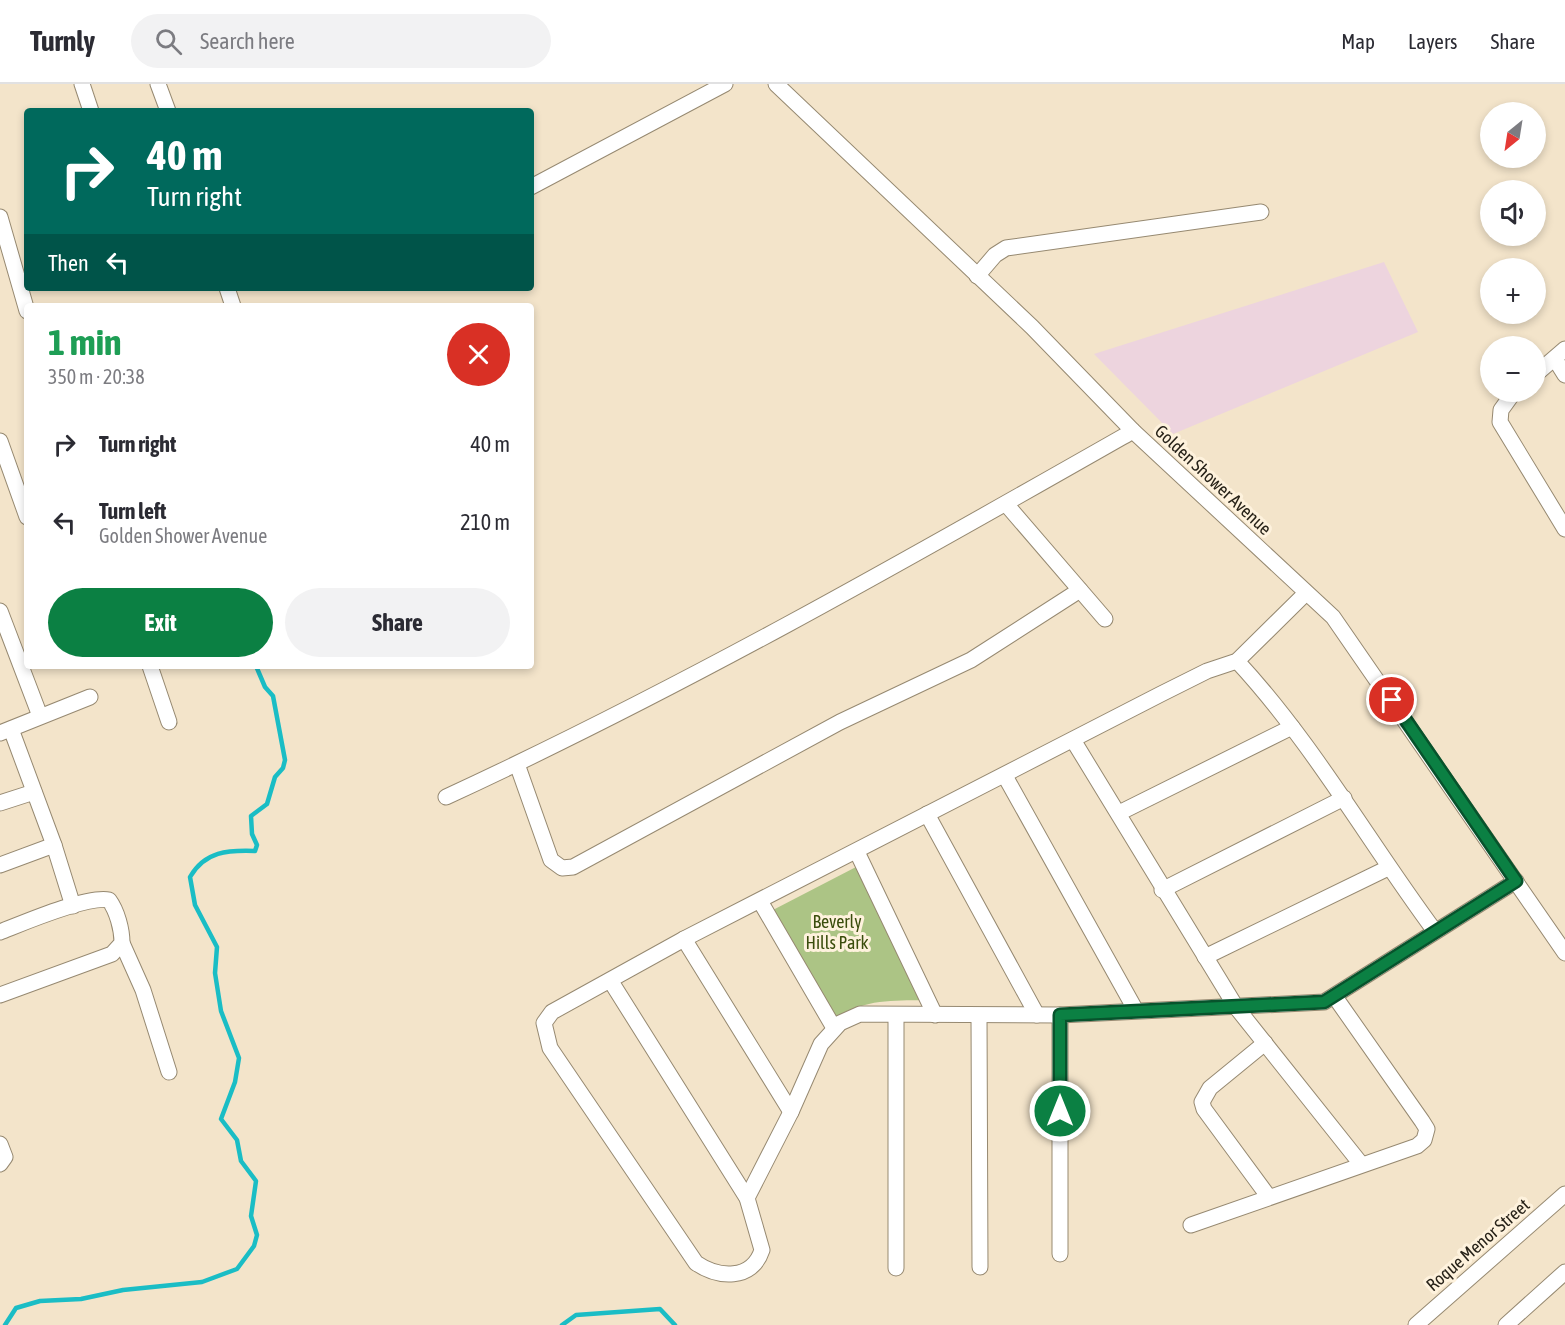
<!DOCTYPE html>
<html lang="en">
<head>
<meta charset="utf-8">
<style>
  :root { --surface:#fff; --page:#f2f2f3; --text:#2b2b33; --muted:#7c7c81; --line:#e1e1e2; --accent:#0b8043 }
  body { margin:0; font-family:"Asap Condensed",sans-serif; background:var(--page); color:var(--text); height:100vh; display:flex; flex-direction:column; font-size:22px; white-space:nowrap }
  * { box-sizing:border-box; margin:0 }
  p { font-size:20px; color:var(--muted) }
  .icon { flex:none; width:33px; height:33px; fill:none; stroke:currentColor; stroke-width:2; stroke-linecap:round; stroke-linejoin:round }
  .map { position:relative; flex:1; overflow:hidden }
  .details { position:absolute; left:24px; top:219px; width:510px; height:366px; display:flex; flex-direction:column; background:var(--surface); border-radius:6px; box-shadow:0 3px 9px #0003 }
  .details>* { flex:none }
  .top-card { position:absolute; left:24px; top:24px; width:510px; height:183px; border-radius:6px; box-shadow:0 3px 9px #0003; background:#00695c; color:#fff; overflow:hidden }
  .needle { width:39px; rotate:210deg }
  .fabs { position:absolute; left:1480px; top:18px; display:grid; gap:12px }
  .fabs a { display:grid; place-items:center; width:66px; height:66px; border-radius:50%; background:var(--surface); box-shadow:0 3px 9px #0003; font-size:30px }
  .pin { position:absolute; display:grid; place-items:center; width:51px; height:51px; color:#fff; margin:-26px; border:3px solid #fff; border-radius:50%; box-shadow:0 2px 6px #0007 }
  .me { position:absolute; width:66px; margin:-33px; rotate:0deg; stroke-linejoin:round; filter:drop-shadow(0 0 4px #0008) }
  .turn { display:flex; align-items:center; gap:21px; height:126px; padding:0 24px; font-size:27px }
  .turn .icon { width:78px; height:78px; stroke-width:2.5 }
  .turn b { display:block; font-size:42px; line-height:51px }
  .then { display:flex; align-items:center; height:57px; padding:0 24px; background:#0003; gap:12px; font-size:22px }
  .round { display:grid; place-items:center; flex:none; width:63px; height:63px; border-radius:32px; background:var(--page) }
  .summary { display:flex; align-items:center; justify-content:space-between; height:102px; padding:0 24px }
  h1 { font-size:36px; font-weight:700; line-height:45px; color:#1e9e55 }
  .primary-button { display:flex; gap:12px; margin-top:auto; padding:12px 24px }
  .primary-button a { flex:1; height:69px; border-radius:36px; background:var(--accent); color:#fff; font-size:24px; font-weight:700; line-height:69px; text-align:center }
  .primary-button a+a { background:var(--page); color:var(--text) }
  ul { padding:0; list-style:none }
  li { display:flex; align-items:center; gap:18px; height:78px; padding:0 24px }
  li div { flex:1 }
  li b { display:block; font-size:22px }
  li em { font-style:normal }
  header { display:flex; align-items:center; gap:36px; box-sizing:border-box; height:84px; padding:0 30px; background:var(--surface); border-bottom:2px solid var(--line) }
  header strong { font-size:28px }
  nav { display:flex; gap:33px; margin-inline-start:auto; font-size:21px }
  .search { width:420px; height:54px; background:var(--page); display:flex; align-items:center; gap:15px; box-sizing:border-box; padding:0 21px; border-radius:33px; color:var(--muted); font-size:22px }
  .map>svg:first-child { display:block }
</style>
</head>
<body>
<header>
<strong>Turnly</strong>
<div class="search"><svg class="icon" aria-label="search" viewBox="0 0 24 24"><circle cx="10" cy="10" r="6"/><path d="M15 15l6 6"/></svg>Search here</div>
<nav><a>Map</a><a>Layers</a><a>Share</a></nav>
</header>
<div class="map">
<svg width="1565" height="1241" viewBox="0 0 1565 1241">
  <rect width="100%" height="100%" fill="#f3e4ca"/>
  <path fill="#edd4de" d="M 1384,178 L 1418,248 L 1173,350 L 1094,270 Z"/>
  <path fill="#acc485" d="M 856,783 L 923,916 C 893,917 857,914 837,939 L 771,827 Z"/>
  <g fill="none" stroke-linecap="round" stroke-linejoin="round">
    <g stroke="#1abdc5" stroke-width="4.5">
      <path d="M 5,1241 L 16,1224 L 40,1217 L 81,1215 L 123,1206 L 202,1198 L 237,1185 L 254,1162 L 257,1151 L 251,1132 L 256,1097 L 241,1077 L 237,1056 L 221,1035 L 235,998 L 239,974 L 221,927 L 215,889 L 217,863 L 195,821 L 190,793 C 205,767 228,766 255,767 L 257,761 L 252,750 L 251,732 L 267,720 L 275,693 L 283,684 L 285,676 L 273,612 L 265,603 L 256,582"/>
      <path d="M 562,1241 L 576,1231 L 660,1225 L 675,1241"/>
    </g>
    <defs>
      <g id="minor">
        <path d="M 82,0 L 91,27"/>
        <path d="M 158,0 L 168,27"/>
        <path d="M 776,0 L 1032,243 L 1133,347 L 1333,533 L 1565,869"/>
        <path d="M 531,103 L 725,0"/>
        <path d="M 0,133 L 27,227"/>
        <path d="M 977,192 L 995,171 L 1006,164 L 1261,128"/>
        <path d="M 227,204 L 233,222"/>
        <path d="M 1555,275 L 1565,291"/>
        <path d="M 1536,290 L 1565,265"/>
        <path d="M 1514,308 L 1501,326 L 1500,338 L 1565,445"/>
        <path d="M 0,357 L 27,433"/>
        <path d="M 1006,420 L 1105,535"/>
        <path d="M 0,527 L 40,632"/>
        <path d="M 1237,577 C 1313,659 1368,757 1434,846"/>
        <path d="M 150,582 L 169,638"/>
        <path d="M 11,645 L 54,761 L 73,822"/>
        <path d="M 0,649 L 90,613"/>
        <path d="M 1073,656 L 1236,923 L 1361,1080"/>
        <path d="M 517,680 L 551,776 L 562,784 L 573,783 L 840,638 L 971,576 L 1080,506"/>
        <path d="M 1005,692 L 1135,925"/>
        <path d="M 446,713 C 682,604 908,475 1133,347"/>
        <path d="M 0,719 L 34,708"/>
        <path d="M 1119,729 L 1292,643"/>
        <path d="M 927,730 L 1037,931"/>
        <path d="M 857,768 L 935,931"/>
        <path d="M 0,781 L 54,761"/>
        <path d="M 1162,806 L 1344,714"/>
        <path d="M 760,817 L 834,944"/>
        <path d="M 0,848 C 23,839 88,811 109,816 C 117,827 122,845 122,859 L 112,870 L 0,911"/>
        <path d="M 684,855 L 791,1028"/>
        <path d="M 122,859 L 143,906 L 169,988"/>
        <path d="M 1205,873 L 1388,784"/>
        <path d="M 610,896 L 747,1114 L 762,1166 C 752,1197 718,1194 696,1179 L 550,964 L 544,939 L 552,928 L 684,855 L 1161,610 L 1207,587 L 1237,577 L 1306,509"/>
        <path d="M 896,931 L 896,1184"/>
        <path d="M 1060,931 L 1060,1170"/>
        <path d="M 979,932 L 980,1183"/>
        <path d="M 1265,959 L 1210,1004 L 1202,1018 L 1204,1025 L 1268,1112"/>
        <path d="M 0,1060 L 5,1073 L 0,1080"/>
        <path d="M 747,1114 L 791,1028 L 821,960 L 840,939 L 860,930 L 1060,931 L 1324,918 L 1516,797"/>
        <path d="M 1191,1141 L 1417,1062 L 1424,1056 L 1427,1045 L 1422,1037 L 1335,913"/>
        <path d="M 1416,1241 L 1565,1110"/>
        <path d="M 1506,1241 L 1565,1188"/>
      </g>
    </defs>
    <use href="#minor" stroke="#968971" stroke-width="17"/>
    <use href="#minor" stroke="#fff" stroke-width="15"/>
  </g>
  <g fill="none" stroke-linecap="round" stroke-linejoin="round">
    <defs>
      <path id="route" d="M 1060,1027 L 1060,931 L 1324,918 L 1516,797 L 1392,616"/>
    </defs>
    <use href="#route" stroke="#07532c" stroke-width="15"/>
    <use href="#route" stroke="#0b8043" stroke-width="10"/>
  </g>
  <g text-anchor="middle" stroke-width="6" stroke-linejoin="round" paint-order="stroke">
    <g font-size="18" fill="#282319" stroke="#fef2dd">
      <text transform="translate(1213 396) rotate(43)" y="6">Golden Shower Avenue</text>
      <text transform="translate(1478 1161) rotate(-41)" y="6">Roque Menor Street</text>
    </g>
    <g font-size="18" fill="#3a4d0c" stroke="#fef2dd">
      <text x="837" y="844">Beverly<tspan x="837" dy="21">Hills Park</tspan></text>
    </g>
  </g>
</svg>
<div class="fabs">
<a><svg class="needle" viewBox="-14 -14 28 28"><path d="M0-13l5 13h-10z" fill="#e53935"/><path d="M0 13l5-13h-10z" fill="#7c7c81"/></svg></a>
<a><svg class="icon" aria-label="sound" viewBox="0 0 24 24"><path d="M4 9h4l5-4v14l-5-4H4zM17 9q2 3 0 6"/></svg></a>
<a>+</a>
<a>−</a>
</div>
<div class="pin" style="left:1392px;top:616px;background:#d93025"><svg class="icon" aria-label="arrive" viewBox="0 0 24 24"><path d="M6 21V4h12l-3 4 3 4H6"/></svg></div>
<svg class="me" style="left:1060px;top:1027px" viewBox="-20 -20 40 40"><circle r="17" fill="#0b8043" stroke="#fff" stroke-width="3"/><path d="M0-11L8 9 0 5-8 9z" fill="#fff"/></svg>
<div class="top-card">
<div class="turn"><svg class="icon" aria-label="right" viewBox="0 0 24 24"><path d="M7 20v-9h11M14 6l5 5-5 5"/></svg><div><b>40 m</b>Turn right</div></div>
<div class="then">Then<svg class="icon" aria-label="left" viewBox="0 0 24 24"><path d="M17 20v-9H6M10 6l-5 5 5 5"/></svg></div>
</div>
<section class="details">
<div class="summary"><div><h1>1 min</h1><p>350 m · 20:38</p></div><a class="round" style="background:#d93025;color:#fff"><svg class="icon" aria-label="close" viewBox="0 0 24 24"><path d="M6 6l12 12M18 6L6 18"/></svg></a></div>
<ul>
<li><svg class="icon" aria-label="right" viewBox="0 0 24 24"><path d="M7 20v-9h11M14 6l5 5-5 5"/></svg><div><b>Turn right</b></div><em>40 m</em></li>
<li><svg class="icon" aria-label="left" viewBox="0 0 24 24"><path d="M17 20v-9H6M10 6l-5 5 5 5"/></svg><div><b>Turn left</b><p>Golden Shower Avenue</p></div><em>210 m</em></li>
</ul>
<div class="primary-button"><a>Exit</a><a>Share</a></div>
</section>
</div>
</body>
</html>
